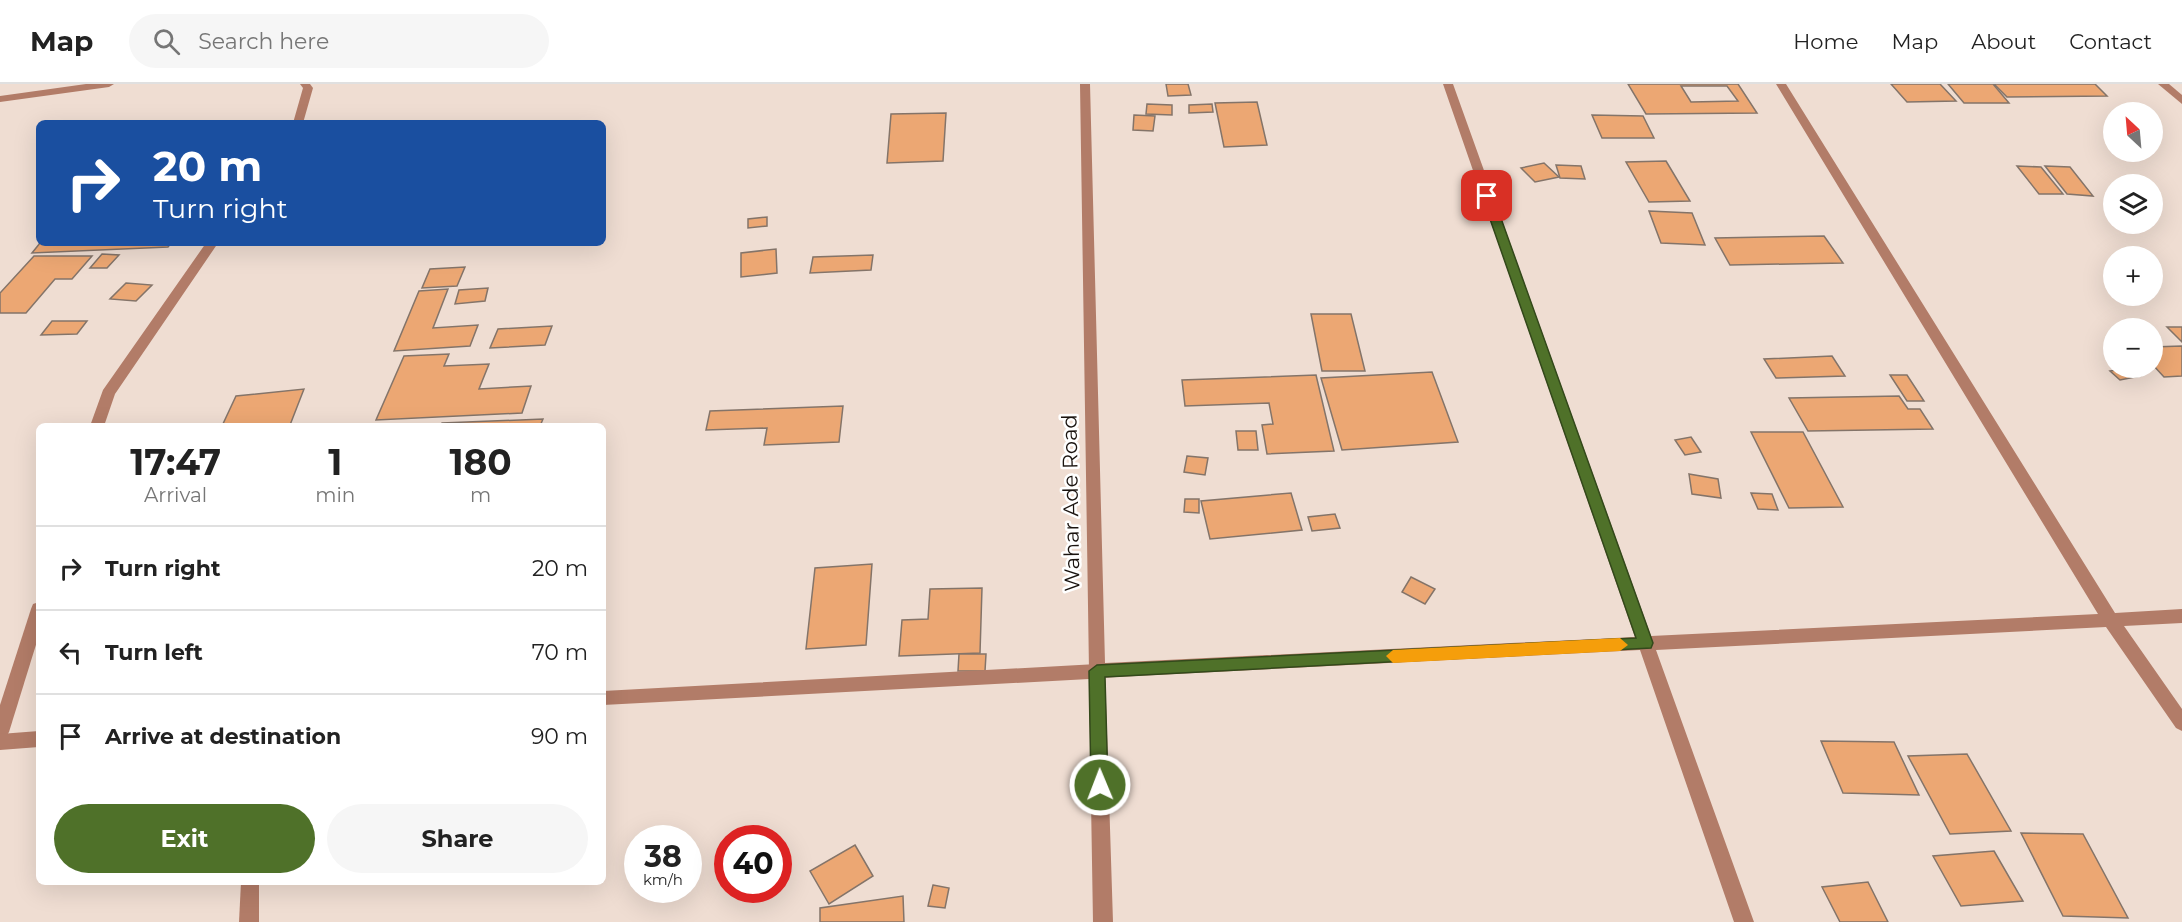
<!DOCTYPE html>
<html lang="en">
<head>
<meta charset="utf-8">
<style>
  :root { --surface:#fff; --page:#f6f6f6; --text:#222; --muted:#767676; --line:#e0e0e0; --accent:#4f7129 }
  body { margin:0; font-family:Montserrat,sans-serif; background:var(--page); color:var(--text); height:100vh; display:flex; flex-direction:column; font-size:22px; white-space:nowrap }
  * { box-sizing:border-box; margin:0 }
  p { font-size:20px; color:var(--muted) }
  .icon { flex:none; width:33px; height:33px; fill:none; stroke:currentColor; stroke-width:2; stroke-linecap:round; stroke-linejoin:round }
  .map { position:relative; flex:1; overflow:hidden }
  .details { position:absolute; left:36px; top:339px; width:570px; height:462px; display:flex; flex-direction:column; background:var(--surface); border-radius:9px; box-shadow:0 6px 24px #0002 }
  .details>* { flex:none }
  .hud { position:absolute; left:36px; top:36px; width:570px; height:126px; border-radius:9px; box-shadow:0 6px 24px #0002; background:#1a4fa0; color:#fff; overflow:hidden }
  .needle { width:39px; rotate:334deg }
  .buttons { position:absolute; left:2103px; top:18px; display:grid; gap:12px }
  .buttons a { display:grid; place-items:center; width:60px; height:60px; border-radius:50%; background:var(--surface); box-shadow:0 6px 24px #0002; font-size:30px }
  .speed { position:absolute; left:624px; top:741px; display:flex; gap:12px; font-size:30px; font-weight:700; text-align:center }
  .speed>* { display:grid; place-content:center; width:78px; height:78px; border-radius:50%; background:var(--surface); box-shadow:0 6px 24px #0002; line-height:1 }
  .speed small { font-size:15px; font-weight:400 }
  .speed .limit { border:9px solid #d22; background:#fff; color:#111 }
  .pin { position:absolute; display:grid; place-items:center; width:51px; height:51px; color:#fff; margin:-26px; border-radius:12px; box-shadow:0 3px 9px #0006 }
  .me { position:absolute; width:66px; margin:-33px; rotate:359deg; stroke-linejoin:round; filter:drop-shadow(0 0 4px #0008) }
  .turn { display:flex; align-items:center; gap:21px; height:126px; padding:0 18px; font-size:27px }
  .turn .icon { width:78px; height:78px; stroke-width:2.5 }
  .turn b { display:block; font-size:42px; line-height:51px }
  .eta { display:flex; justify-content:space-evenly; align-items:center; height:102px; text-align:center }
  .eta b { font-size:36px; font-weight:700; line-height:42px }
  .primary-button { display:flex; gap:12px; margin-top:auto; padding:12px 18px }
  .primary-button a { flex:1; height:69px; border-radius:36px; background:var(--accent); color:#fff; font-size:24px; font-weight:700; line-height:69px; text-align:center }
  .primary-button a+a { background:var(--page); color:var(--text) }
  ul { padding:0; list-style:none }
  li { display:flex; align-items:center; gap:18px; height:84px; padding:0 18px; border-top:2px solid var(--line) }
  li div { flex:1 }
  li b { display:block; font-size:22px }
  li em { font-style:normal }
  header { display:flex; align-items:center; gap:36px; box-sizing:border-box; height:84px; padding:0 30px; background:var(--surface); border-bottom:2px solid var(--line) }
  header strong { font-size:28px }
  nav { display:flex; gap:33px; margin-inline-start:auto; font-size:21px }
  .search { width:420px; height:54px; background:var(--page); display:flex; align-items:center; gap:15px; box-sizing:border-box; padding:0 21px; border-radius:33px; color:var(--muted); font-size:22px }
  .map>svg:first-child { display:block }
</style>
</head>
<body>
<header>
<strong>Map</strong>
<div class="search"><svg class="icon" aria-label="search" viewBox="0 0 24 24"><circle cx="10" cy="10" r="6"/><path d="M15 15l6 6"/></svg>Search here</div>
<nav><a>Home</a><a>Map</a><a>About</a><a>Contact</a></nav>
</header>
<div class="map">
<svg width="2182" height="838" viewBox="0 0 2182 838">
  <rect width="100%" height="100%" fill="#efddd2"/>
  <g fill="#eca773" stroke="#847469" stroke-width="1.5" fill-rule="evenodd">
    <path d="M 1166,0 L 1188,0 L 1191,11 L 1168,12 Z"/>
    <path d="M 1628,0 L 1738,0 L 1757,29 L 1646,30 ZM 1681,2 L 1727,2 L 1738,17 L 1691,18 Z"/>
    <path d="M 1891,0 L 1940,0 L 1956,17 L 1907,18 Z"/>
    <path d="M 1948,0 L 1993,0 L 2009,19 L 1964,19 Z"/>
    <path d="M 1994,0 L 2095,0 L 2107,12 L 2007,13 Z"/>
    <path d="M 1257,18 L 1267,61 L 1224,63 L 1215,19 Z"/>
    <path d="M 1147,20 L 1172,21 L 1172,31 L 1146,30 Z"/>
    <path d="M 1212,20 L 1213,28 L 1189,29 L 1189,21 Z"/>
    <path d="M 946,29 L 943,77 L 887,79 L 891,30 Z"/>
    <path d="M 1134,31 L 1155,32 L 1153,47 L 1133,46 Z"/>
    <path d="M 1592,31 L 1643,32 L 1654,54 L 1602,54 Z"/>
    <path d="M 1666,77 L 1690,117 L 1649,118 L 1626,78 Z"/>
    <path d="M 1544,79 L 1559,93 L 1535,98 L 1521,84 Z"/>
    <path d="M 1556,81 L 1581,82 L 1585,95 L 1560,94 Z"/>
    <path d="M 2017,82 L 2041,83 L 2063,110 L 2039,110 Z"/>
    <path d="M 2045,82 L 2070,83 L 2093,112 L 2067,110 Z"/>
    <path d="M 1649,127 L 1692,129 L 1705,161 L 1661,159 Z"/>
    <path d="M 767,133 L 767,142 L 748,144 L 748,135 Z"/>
    <path d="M 1824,152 L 1843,179 L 1730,181 L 1715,154 Z"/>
    <path d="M 40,159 L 171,159 L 168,163 L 32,169 Z"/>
    <path d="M 776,165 L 777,189 L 741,193 L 741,169 Z"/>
    <path d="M 102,170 L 119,171 L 107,184 L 90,184 Z"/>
    <path d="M 873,171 L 871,186 L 810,189 L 813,173 Z"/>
    <path d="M 34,172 L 92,172 L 72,195 L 55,195 L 26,229 L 0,229 L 0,209 Z"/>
    <path d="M 465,183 L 457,202 L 422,204 L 430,185 Z"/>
    <path d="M 126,199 L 152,201 L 136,217 L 110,215 Z"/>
    <path d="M 488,204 L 485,217 L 455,220 L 459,206 Z"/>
    <path d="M 448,205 L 433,244 L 478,241 L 470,262 L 394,267 L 419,207 Z"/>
    <path d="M 1311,230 L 1351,230 L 1365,287 L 1322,287 Z"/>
    <path d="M 52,237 L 87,237 L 77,250 L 41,251 Z"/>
    <path d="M 552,242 L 545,261 L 490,264 L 498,245 Z"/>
    <path d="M 2167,243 L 2182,243 L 2182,258 Z"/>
    <path d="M 2182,262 L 2182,292 L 2164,293 L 2152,280 L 2152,263 Z"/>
    <path d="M 449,270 L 444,282 L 489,280 L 479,305 L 531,302 L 522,329 L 376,336 L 404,272 Z"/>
    <path d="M 1832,272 L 1845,292 L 1776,294 L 1764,275 Z"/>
    <path d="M 2129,284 L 2140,292 L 2120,296 L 2110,287 Z"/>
    <path d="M 1432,288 L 1458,358 L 1342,366 L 1321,294 Z"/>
    <path d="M 1316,291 L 1334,367 L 1267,370 L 1262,341 L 1273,340 L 1269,319 L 1185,322 L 1182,296 Z"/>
    <path d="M 1890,291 L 1907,291 L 1924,317 L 1907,317 Z"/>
    <path d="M 304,305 L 290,341 L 222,342 L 236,312 Z"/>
    <path d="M 1899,312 L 1908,325 L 1920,325 L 1933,345 L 1808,347 L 1789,314 Z"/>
    <path d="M 843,322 L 839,358 L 764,361 L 767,344 L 706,346 L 710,327 Z"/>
    <path d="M 543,335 L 540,342 L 440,342 L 442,339 Z"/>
    <path d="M 1236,347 L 1256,347 L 1258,366 L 1238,366 Z"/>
    <path d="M 1751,348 L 1803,348 L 1843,423 L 1789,424 Z"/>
    <path d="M 1691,353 L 1701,368 L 1685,371 L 1675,356 Z"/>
    <path d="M 1187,372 L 1208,374 L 1205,391 L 1184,388 Z"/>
    <path d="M 1689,390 L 1718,395 L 1721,414 L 1692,410 Z"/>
    <path d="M 1291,409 L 1302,446 L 1210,455 L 1201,417 Z"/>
    <path d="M 1751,409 L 1772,410 L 1778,426 L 1758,425 Z"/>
    <path d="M 1185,415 L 1199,415 L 1199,429 L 1184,428 Z"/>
    <path d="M 1335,430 L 1340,444 L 1312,447 L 1308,433 Z"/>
    <path d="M 872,480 L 866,561 L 806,565 L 815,484 Z"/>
    <path d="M 1411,493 L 1435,505 L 1425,520 L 1402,508 Z"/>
    <path d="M 982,504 L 980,569 L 899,572 L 902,536 L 928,535 L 930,505 Z"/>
    <path d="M 959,570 L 986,570 L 985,587 L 958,587 Z"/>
    <path d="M 1821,657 L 1894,658 L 1919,711 L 1843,709 Z"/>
    <path d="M 1967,670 L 2011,747 L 1950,750 L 1908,672 Z"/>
    <path d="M 2021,749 L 2083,750 L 2128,834 L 2063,832 Z"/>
    <path d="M 855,761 L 873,792 L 829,820 L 810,787 Z"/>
    <path d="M 1994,767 L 2023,817 L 1961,822 L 1933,772 Z"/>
    <path d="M 1868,798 L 1888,838 L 1840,838 L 1822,803 Z"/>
    <path d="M 933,801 L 949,804 L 945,824 L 928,822 Z"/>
    <path d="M 903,812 L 904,838 L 820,838 L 820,824 Z"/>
  </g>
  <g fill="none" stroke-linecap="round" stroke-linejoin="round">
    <g fill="#b27c68" fill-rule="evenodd">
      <path d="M 86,0 L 114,0 L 109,3 L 0,18 L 0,12 Z"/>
      <path d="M 300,0 L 310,0 L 313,4 L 303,39 L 293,39 L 303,4 Z"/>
      <path d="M 1080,0 L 1090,0 L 1105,579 L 1635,553 L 1443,0 L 1453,0 L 1651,552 L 2098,530 L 1776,0 L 1786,0 L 2115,529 L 2182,525 L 2182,539 L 2124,542 L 2182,625 L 2182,647 L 2176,644 L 2106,543 L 1656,566 L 1754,838 L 1734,838 L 1640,566 L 1097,594 L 1091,592 L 1089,587 Z"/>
      <path d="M 2158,0 L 2169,0 L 2182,11 L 2182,20 Z"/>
      <path d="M 206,159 L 218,159 L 115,310 L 104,342 L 90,342 L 103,306 Z"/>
      <path d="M 39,518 L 39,551 L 9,648 L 6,653 L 0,656 L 0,621 L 31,525 L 33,520 Z"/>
      <path d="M 241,798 L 259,798 L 259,838 L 239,838 Z"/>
    </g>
    <g fill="#b27c68" fill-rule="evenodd">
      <path d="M 1097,580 L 1103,582 L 1105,587 L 1113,838 L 1093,838 L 1089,595 L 603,621 L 603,607 Z"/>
      <path d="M 39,647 L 39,663 L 0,666 L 0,650 Z"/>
    </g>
  </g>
  <path fill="#4f7129" stroke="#33491b" stroke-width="1.5" d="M 1487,109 L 1493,112 L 1653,559 L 1651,564 L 1105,593 L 1108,701 L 1105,707 L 1100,709 L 1094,707 L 1091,701 L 1089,587 L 1097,581 L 1636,554 L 1482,112 Z"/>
  <path fill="#f59e0b" d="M 1620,554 L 1628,561 L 1620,567 L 1393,579 L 1386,572 L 1393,566 Z"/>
  <g text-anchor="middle" stroke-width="5" stroke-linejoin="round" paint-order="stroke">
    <g font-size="21" fill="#1a130f" stroke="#fff">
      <text transform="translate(1071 419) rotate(-91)" y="7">Wahar Ade Road</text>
    </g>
  </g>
</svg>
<div class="buttons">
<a><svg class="needle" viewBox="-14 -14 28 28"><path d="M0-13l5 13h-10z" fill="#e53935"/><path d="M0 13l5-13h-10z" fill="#767676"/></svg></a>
<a><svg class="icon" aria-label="layers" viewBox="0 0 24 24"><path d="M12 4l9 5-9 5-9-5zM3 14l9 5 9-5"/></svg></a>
<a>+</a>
<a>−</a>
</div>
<div class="speed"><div>38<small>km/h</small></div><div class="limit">40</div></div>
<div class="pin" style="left:1487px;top:112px;background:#d93025"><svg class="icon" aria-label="arrive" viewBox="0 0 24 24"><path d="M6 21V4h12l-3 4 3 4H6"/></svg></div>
<svg class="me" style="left:1100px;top:701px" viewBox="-20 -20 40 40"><circle r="17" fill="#4f7129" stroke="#fff" stroke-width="3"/><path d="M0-11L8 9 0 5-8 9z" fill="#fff"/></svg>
<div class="hud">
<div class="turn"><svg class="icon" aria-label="right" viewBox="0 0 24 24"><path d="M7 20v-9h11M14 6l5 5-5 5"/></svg><div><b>20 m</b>Turn right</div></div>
</div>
<section class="details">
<div class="eta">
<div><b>17:47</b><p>Arrival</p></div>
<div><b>1</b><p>min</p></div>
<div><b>180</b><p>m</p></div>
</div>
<ul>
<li><svg class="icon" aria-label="right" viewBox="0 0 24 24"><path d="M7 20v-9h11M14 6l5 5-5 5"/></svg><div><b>Turn right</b></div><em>20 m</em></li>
<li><svg class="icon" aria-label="left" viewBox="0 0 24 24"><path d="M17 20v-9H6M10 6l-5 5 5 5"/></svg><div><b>Turn left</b></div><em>70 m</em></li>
<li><svg class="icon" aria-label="arrive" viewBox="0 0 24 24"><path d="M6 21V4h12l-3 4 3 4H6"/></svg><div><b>Arrive at destination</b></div><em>90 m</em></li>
</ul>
<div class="primary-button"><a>Exit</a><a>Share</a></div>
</section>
</div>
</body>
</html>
